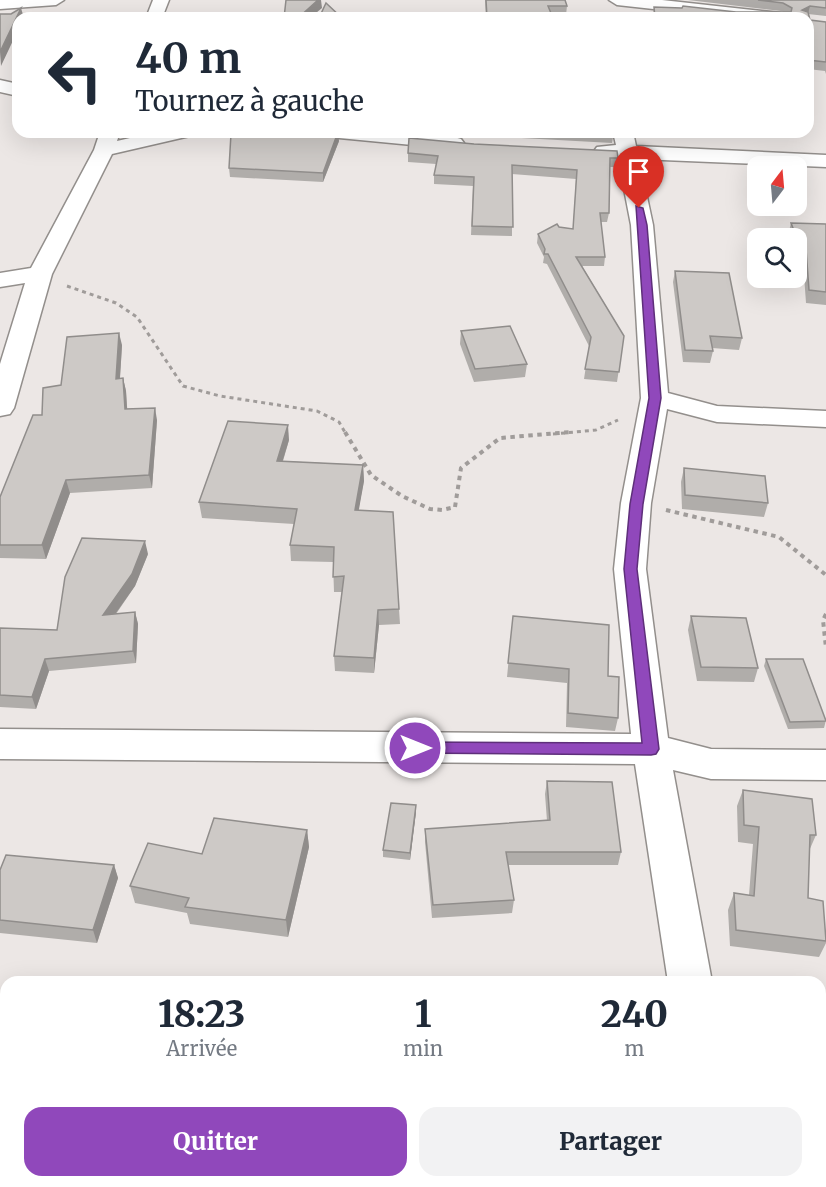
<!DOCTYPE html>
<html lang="fr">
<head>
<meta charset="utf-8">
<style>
  :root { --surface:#fff; --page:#f2f2f3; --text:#1f2937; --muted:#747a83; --accent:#9048bb }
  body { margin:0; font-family:Merriweather,serif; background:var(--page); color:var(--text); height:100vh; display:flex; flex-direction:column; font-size:22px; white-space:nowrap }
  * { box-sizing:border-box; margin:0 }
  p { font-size:20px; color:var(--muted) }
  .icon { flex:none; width:33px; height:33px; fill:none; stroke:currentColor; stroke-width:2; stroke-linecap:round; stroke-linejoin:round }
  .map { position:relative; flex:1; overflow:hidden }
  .details { position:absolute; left:0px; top:976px; width:826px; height:212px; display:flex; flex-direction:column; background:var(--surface); border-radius:18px 18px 0 0; box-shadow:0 6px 24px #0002 }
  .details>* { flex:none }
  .hud { position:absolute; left:12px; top:12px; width:802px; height:126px; border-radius:18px; box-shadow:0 6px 24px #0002; background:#fff; color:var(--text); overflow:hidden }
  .needle { width:39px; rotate:16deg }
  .buttons { position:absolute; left:747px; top:156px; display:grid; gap:12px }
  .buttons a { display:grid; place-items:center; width:60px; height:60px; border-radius:12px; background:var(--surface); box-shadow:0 6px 24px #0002; font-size:30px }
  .pin { position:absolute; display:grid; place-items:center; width:51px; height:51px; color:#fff; margin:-62px -26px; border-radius:50% 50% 50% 0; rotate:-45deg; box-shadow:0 0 6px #0007 }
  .pin .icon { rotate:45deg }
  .me { position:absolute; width:66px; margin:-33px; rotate:90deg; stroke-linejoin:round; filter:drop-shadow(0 0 4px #0008) }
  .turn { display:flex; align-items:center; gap:21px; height:126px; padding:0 24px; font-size:27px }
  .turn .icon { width:78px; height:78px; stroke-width:2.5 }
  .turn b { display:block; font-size:42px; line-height:51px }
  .eta { display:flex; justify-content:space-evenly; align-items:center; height:102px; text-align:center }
  .eta b { font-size:36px; font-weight:800; line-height:42px }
  .primary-button { display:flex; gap:12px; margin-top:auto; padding:12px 24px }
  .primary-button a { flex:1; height:69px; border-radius:18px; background:var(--accent); color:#fff; font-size:24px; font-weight:800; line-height:69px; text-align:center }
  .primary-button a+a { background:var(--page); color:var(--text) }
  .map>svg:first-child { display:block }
</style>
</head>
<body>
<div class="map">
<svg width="826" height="1187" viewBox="0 0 826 1187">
  <rect width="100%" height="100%" fill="#ece7e5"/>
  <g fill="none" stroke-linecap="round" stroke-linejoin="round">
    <defs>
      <g id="minor">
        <path d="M 0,0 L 64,0 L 56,5 L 0,9 Z"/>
        <path d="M 153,0 L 169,0 L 162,18 L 146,18 Z"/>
        <path d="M 609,0 L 662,0 L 781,13 L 789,18 L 735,18 L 617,5 Z"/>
        <path d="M 0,80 L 18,84 L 18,96 L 0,92 Z"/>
        <path d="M 100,132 L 120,132 L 117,141 L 156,132 L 193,132 L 190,136 L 112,154 L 52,274 L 14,408 L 10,414 L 0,416 L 0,364 L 25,283 L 0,287 L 0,273 L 31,268 L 94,150 Z"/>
        <path d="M 329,132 L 402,132 L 454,137 L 461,139 L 464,143 L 461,147 L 454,149 L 339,138 L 332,136 Z"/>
        <path d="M 613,132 L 633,132 L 636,146 L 826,155 L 826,167 L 639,159 L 653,225 L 668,393 L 717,406 L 826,411 L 826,427 L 717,422 L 667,409 L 651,503 L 646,569 L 668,738 L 711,749 L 826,750 L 826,780 L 711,779 L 673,770 L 712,982 L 668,982 L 635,764 L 0,759 L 0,729 L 631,734 L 614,569 L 621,503 L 641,398 L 631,225 L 618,158 L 597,155 L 594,151 L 597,147 L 616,145 Z"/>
        <path d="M 699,1182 L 749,1182 L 750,1187 L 700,1187 Z"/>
      </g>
    </defs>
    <use href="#minor" stroke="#938f8c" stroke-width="3"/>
    <g stroke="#a09c9a" stroke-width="3" stroke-dasharray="4 4" stroke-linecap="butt">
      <path d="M 67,286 L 116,303 L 137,317 L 183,386 L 220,396 L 317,411 L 339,422 L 346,434"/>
      <path d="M 553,434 L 596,430 L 618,420"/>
    </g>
    <g stroke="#a09c9a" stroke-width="4" stroke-dasharray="4.5 4.5" stroke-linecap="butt">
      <path d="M 345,432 L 371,475 L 402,496 L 430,509 L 442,510 L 455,507 L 461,468 L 500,438 L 571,432"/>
      <path d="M 666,510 L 779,537 L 826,575"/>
      <path d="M 826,614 L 823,620 L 826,648"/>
    </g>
    <use href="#minor" fill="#fff" fill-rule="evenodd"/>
  </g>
  <g fill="#b0adaa">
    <path d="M 485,0 L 565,0 L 567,6 L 566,15 L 552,15 L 553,18 L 486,18 Z"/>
    <path d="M 688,0 L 826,0 L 826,16 L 808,14 L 810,20 L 826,22 L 826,74 L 825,71 L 808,69 L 808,18 L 653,18 L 654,7 L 736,12 L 783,12 L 781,11 Z"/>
    <path d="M 417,132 L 614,132 L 612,143 Z"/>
    <path d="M 339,141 L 323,182 L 230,177 L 229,168 Z"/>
    <path d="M 408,153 L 618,158 L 617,167 L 610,167 L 609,213 L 607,222 L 601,222 L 605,257 L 604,266 L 582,266 L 624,336 L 617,382 L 584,379 L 589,346 L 547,264 L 543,263 L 544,257 L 537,243 L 538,234 L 559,227 L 573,229 L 576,179 L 512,174 L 512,236 L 471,235 L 473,186 L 434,184 L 434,175 L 436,164 L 408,162 Z"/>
    <path d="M 791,223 L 826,224 L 826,305 L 806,303 L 803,261 L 797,261 L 796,258 L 796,238 L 789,238 L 788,235 Z"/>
    <path d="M 675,271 L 742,338 L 739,350 L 712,348 L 713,351 L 710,363 L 683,362 L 673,282 Z"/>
    <path d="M 461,331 L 527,364 L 525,377 L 474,382 L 460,344 Z"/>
    <path d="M 122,345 L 120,379 L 123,378 L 126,391 L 127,409 L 157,420 L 152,488 L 70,493 L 46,559 L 0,558 L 0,497 L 42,415 Z"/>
    <path d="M 289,440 L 283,461 L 363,465 L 364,481 L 358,511 L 399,609 L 400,624 L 379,625 L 374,673 L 335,671 L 334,656 L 342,592 L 334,592 L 333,562 L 291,561 L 290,545 L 294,524 L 202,518 L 199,502 Z"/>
    <path d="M 684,468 L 768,503 L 764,517 L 682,509 L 681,482 Z"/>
    <path d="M 148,554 L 135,586 L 116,614 L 135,612 L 138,624 L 136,663 L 49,671 L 36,709 L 0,707 L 0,628 L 57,630 Z"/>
    <path d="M 513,616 L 608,676 L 618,718 L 615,731 L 566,727 L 567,683 L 507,677 Z"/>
    <path d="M 691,616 L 758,668 L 754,682 L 697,681 L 688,630 Z"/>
    <path d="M 766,659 L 826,720 L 824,728 L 788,729 L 764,666 Z"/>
    <path d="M 547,781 L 621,852 L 618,865 L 508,865 L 514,900 L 512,913 L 432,918 L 425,842 L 425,829 L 547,821 L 545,794 Z"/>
    <path d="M 743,790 L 816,835 L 809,851 L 808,898 L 826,936 L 826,943 L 819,957 L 730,946 L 728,910 L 734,893 L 749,895 L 753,844 L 738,842 L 737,806 Z"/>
    <path d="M 416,805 L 416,812 L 410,860 L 383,857 L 383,850 Z"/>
    <path d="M 307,830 L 309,847 L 288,937 L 190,924 L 187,913 L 135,903 L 130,886 L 202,854 Z"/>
    <path d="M 114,865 L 118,878 L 97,943 L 0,933 L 0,870 Z"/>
    <path d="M 557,1182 L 660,1182 L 658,1185 L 633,1187 L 558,1187 Z"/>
  </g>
  <g fill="#908d8b">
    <path d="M 318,0 L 321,0 L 322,8 L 310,18 L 298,18 Z"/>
    <path d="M 810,6 L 808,14 L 802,10 Z"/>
    <path d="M 21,8 L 24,18 L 18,18 L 18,30 L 1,66 L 0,52 Z"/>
    <path d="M 338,132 L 339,141 L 323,182 L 323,173 Z"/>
    <path d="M 119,333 L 122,345 L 119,392 L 116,379 Z"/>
    <path d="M 123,378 L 126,391 L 128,422 L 125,409 Z"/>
    <path d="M 155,408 L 157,420 L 152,488 L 149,475 Z"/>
    <path d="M 288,425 L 289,440 L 278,476 L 277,461 Z"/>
    <path d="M 363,465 L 364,481 L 356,526 L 355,510 Z"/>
    <path d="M 66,480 L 70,493 L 46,559 L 42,545 Z"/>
    <path d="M 145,541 L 148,554 L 135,586 L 106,627 L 103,615 Z"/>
    <path d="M 378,610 L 379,625 L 374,673 L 374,658 Z"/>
    <path d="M 135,612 L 138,624 L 136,663 L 133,651 Z"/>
    <path d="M 45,659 L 49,671 L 36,709 L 32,697 Z"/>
    <path d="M 416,805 L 416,812 L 410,860 L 410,853 Z"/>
    <path d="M 307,830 L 309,847 L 288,937 L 286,920 Z"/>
    <path d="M 114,865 L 118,878 L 97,943 L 93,930 Z"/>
  </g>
  <g fill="#cdc9c6" stroke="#908d8b" stroke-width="1.5">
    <path d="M 286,0 L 318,0 L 298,18 L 284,18 Z"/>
    <path d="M 486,0 L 565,0 L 567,6 L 548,6 L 553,18 L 487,18 Z"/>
    <path d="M 758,0 L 826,0 L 826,8 L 810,6 L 802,10 L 808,12 L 810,20 L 826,22 L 826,62 L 808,60 L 808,18 L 655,18 L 654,7 L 682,8 L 683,6 L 736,12 L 791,12 L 792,8 L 783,3 Z"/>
    <path d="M 326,3 L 342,18 L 319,18 Z"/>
    <path d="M 21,8 L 0,52 L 0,14 L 11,14 Z"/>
    <path d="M 338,132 L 323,173 L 229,168 L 231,134 Z"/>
    <path d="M 409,138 L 474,144 L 617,151 L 618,158 L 610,158 L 609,213 L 600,213 L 605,257 L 576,257 L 624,336 L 619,372 L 585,369 L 591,337 L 548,254 L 544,254 L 545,249 L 538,234 L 557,224 L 559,227 L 573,229 L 577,170 L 512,165 L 513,227 L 472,226 L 474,177 L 434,175 L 438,156 L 408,153 Z"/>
    <path d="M 791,223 L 826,224 L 826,292 L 809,290 L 806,249 L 801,248 Z"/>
    <path d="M 675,271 L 729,273 L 742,338 L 710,336 L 713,351 L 685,350 Z"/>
    <path d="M 510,326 L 527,364 L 475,369 L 461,331 Z"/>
    <path d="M 119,333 L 116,379 L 123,378 L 125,409 L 155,408 L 149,475 L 66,480 L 42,545 L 0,545 L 0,497 L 33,415 L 42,415 L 43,388 L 61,385 L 67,337 Z"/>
    <path d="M 228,421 L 288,425 L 277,461 L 363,465 L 355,510 L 393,512 L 399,609 L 378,610 L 374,658 L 334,656 L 344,576 L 333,577 L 334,547 L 290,545 L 297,509 L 199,502 Z"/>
    <path d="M 684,468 L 765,476 L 768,503 L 685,495 Z"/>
    <path d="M 82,538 L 145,541 L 132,574 L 103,615 L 135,612 L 133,651 L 45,659 L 32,697 L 0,695 L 0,628 L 57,630 L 65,577 Z"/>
    <path d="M 513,616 L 609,625 L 608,676 L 619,677 L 618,718 L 568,713 L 569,669 L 508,663 Z"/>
    <path d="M 691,616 L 746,618 L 758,668 L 701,667 Z"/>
    <path d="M 766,659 L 803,659 L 826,721 L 790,722 Z"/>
    <path d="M 547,781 L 612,782 L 621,852 L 506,852 L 514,900 L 433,905 L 425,829 L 550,820 Z"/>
    <path d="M 743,790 L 812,799 L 816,835 L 810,835 L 808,898 L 823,901 L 826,941 L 736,930 L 734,893 L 754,896 L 759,827 L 744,825 Z"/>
    <path d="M 391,803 L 416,805 L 410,853 L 383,850 Z"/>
    <path d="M 214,818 L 307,830 L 286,920 L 185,907 L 189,898 L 130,886 L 148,843 L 202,854 Z"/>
    <path d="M 6,855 L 114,865 L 93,930 L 0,920 L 0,870 Z"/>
    <path d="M 38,1182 L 62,1182 L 87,1187 L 36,1187 Z"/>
  </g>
  <path fill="#9048bb" stroke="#5e2f7a" stroke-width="1.5" d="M 636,206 L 643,208 L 647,225 L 661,398 L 643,504 L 637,569 L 659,749 L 656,754 L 651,755 L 409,753 L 407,748 L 409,744 L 415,742 L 642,743 L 624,569 L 630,504 L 649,398 Z"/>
</svg>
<div class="buttons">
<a><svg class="needle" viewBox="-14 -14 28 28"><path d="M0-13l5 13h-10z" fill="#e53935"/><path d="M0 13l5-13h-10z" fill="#747a83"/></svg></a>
<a><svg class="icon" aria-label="search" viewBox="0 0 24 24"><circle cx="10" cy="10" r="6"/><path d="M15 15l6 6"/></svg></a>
</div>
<div class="pin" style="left:639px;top:208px;background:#d93025"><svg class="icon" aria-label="arrive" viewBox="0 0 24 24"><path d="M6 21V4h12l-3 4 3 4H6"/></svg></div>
<svg class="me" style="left:415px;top:748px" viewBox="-20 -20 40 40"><circle r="17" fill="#9048bb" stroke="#fff" stroke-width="3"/><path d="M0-11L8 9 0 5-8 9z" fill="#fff"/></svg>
<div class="hud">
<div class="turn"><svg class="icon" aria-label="left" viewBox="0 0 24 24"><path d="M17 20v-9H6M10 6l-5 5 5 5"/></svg><div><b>40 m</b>Tournez à gauche</div></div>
</div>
<section class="details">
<div class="eta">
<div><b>18:23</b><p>Arrivée</p></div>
<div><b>1</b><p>min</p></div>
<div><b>240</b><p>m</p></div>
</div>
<div class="primary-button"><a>Quitter</a><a>Partager</a></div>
</section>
</div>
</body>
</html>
